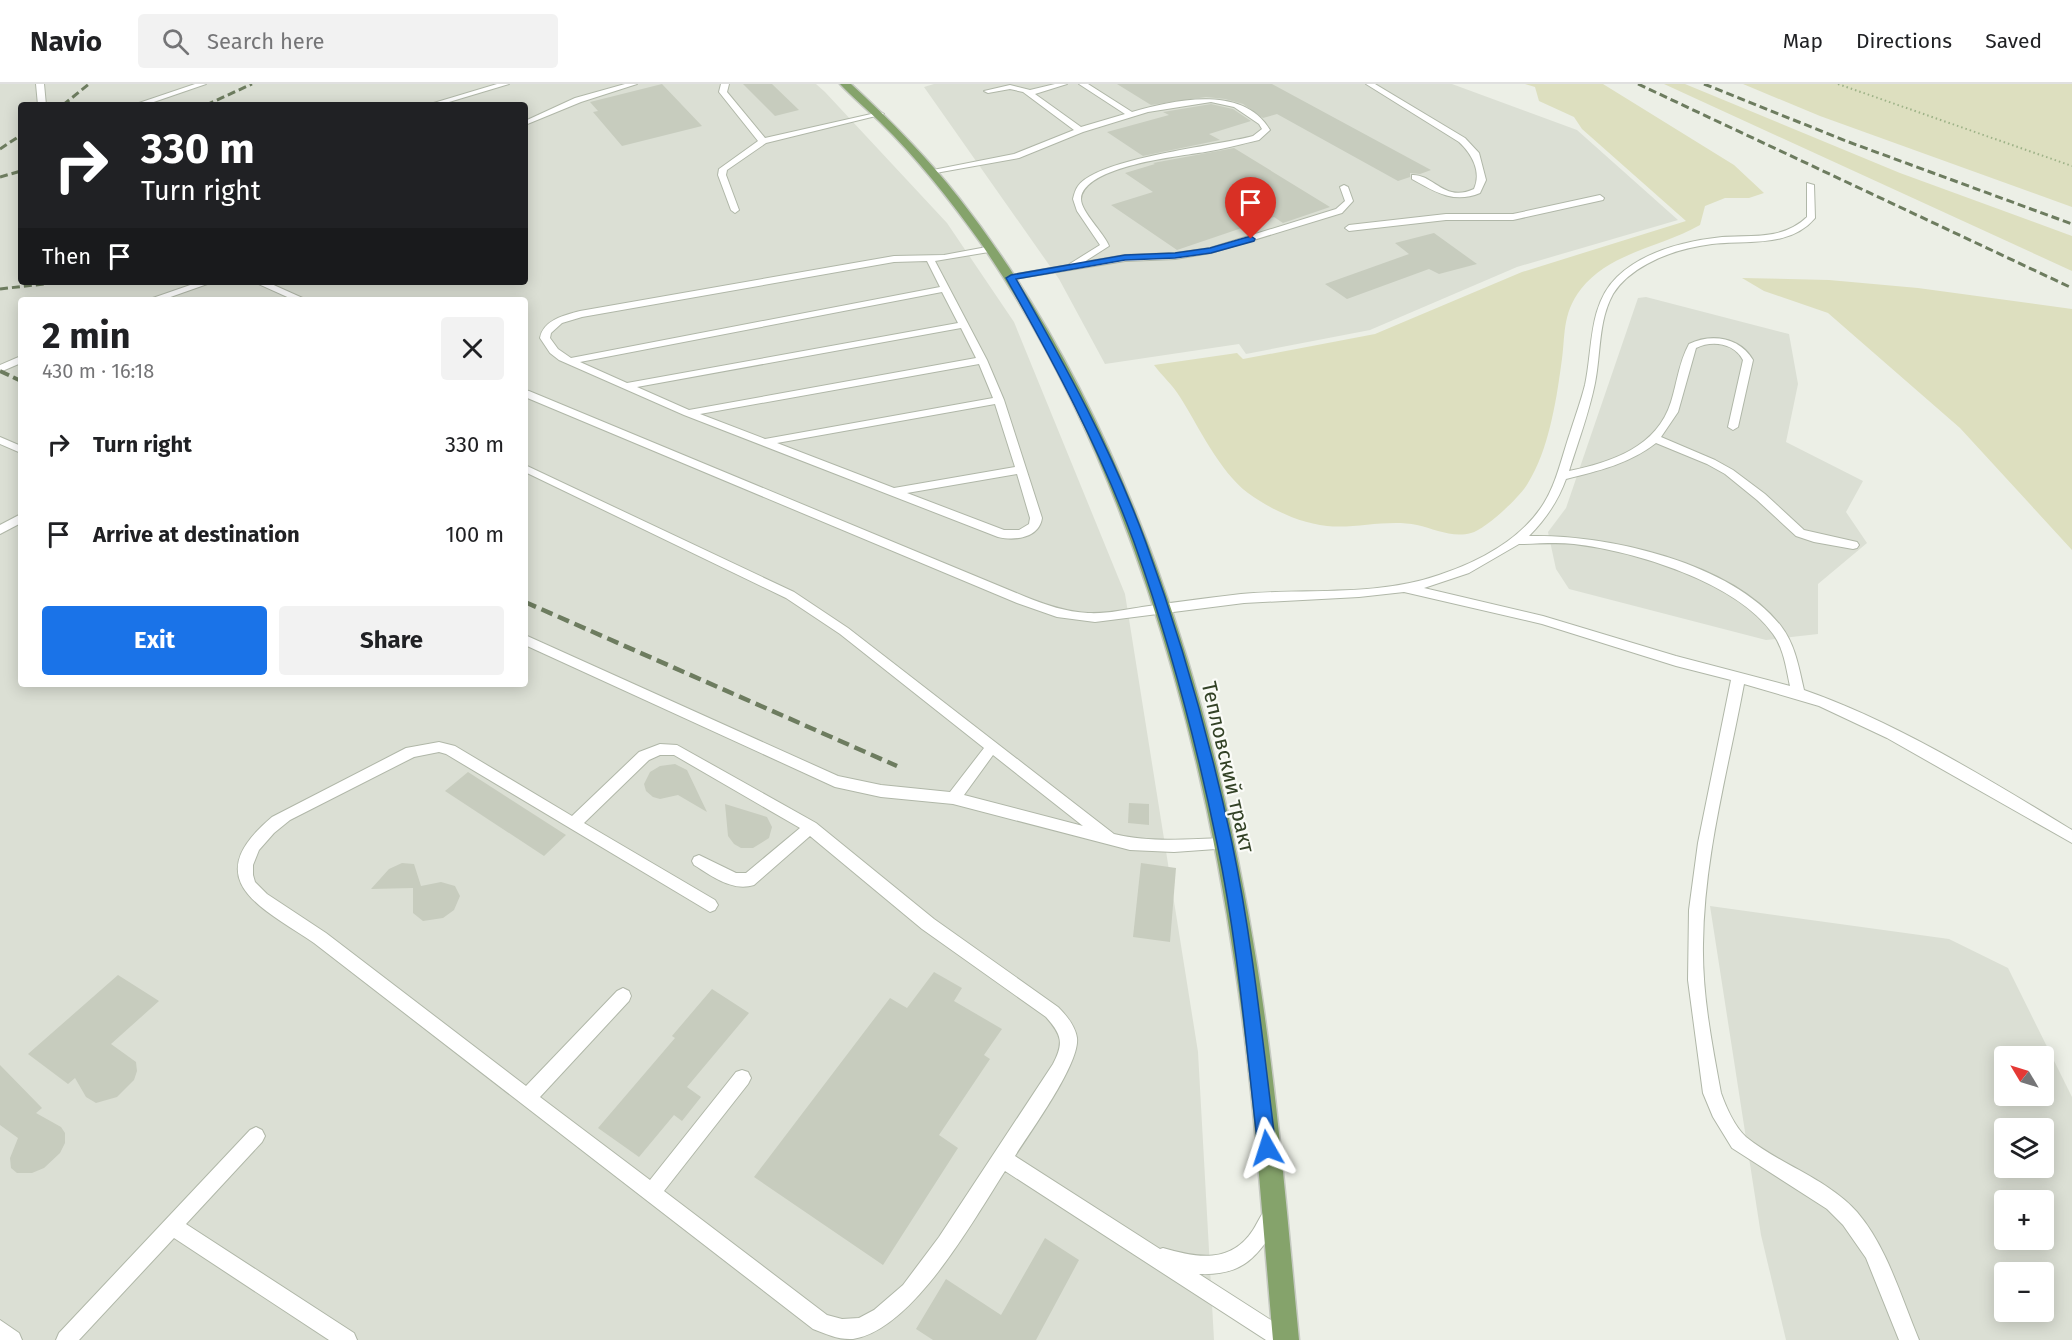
<!DOCTYPE html>
<html lang="en">
<head>
<meta charset="utf-8">
<style>
  :root { --surface:#fff; --page:#f2f2f2; --text:#202124; --muted:#757577; --line:#e0e0e0; --accent:#1a73e8 }
  body { margin:0; font-family:"Fira Sans",sans-serif; background:var(--page); color:var(--text); height:100vh; display:flex; flex-direction:column; font-size:22px; white-space:nowrap }
  * { box-sizing:border-box; margin:0 }
  p { font-size:20px; color:var(--muted) }
  .icon { flex:none; width:33px; height:33px; fill:none; stroke:currentColor; stroke-width:2; stroke-linecap:round; stroke-linejoin:round }
  .map { position:relative; flex:1; overflow:hidden }
  .panel { position:absolute; left:18px; top:213px; width:510px; height:390px; display:flex; flex-direction:column; background:var(--surface); border-radius:6px; box-shadow:0 3px 15px #0003 }
  .panel>* { flex:none }
  .hud { position:absolute; left:18px; top:18px; width:510px; height:183px; border-radius:6px; box-shadow:0 3px 15px #0003; background:#202124; color:#fff; overflow:hidden }
  .needle { width:39px; rotate:308deg }
  .buttons { position:absolute; left:1994px; top:962px; display:grid; gap:12px }
  .buttons a { display:grid; place-items:center; width:60px; height:60px; border-radius:6px; background:var(--surface); box-shadow:0 3px 15px #0003; font-size:30px }
  .pin { position:absolute; display:grid; place-items:center; width:51px; height:51px; color:#fff; margin:-62px -26px; border-radius:50% 50% 50% 0; rotate:-45deg; box-shadow:0 0 6px #0007 }
  .pin .icon { rotate:45deg }
  .me { position:absolute; width:66px; margin:-33px; rotate:354deg; stroke-linejoin:round; filter:drop-shadow(0 0 4px #0008) }
  .turn { display:flex; align-items:center; gap:21px; height:126px; padding:0 24px; font-size:27px }
  .turn .icon { width:78px; height:78px; stroke-width:2.5 }
  .turn b { display:block; font-size:42px; line-height:51px }
  .then { display:flex; align-items:center; height:57px; padding:0 24px; background:#0003; gap:12px; font-size:22px }
  .round { display:grid; place-items:center; flex:none; width:63px; height:63px; border-radius:6px; background:var(--page) }
  .summary { display:flex; align-items:center; justify-content:space-between; height:102px; padding:0 24px }
  h1 { font-size:36px; font-weight:700; line-height:45px }
  .cta { display:flex; gap:12px; margin-top:auto; padding:12px 24px }
  .cta a { flex:1; height:69px; border-radius:6px; background:var(--accent); color:#fff; font-size:24px; font-weight:700; line-height:69px; text-align:center }
  .cta a+a { background:var(--page); color:var(--text) }
  ul { padding:0; list-style:none }
  li { display:flex; align-items:center; gap:18px; height:90px; padding:0 24px }
  li div { flex:1 }
  li b { display:block; font-size:22px }
  li em { font-style:normal }
  header { display:flex; align-items:center; gap:36px; box-sizing:border-box; height:84px; padding:0 30px; background:var(--surface); border-bottom:2px solid var(--line) }
  header strong { font-size:28px }
  nav { display:flex; gap:33px; margin-inline-start:auto; font-size:21px }
  .search { width:420px; height:54px; background:var(--page); display:flex; align-items:center; gap:15px; box-sizing:border-box; padding:0 21px; border-radius:6px; color:var(--muted); font-size:22px }
  .map>svg:first-child { display:block }
</style>
</head>
<body>
<header>
<strong>Navio</strong>
<div class="search"><svg class="icon" aria-label="search" viewBox="0 0 24 24"><circle cx="10" cy="10" r="6"/><path d="M15 15l6 6"/></svg>Search here</div>
<nav><a>Map</a><a>Directions</a><a>Saved</a></nav>
</header>
<div class="map">
<svg width="2072" height="1256" viewBox="0 0 2072 1256">
  <rect width="100%" height="100%" fill="#ecefe6"/>
  <g fill="#dbdfd4" fill-rule="evenodd">
    <path d="M 0,0 L 816,0 L 825,8 L 947,139 L 1014,238 L 1125,510 L 1198,968 L 1214,1256 L 0,1256 ZM 21,21 L 525,21 L 525,198 L 21,198 ZM 21,216 L 525,216 L 525,600 L 21,600 Z"/>
    <path d="M 934,0 L 1452,0 L 1577,46 L 1678,136 L 1517,183 L 1370,246 L 1246,270 L 1239,260 L 1105,280 L 1059,195 L 924,3 Z"/>
    <path d="M 1646,213 L 1789,250 L 1798,300 L 1786,358 L 1863,397 L 1846,428 L 1867,459 L 1818,500 L 1818,550 L 1766,556 L 1569,505 L 1556,485 L 1548,448 L 1566,424 L 1638,214 Z"/>
    <path d="M 1710,822 L 1949,855 L 2008,884 L 2072,1013 L 2072,1256 L 1786,1256 L 1761,1151 ZM 2004,972 L 2043,972 L 2043,1011 L 2004,1011 ZM 2004,1044 L 2043,1044 L 2043,1083 L 2004,1083 ZM 2004,1116 L 2043,1116 L 2043,1155 L 2004,1155 ZM 2004,1188 L 2043,1188 L 2043,1227 L 2004,1227 Z"/>
  </g>
  <g fill="#dddfbf">
    <path d="M 1525,0 L 1603,0 L 1734,81 L 1764,109 L 1749,114 L 1725,114 L 1705,122 L 1700,141 C 1662,163 1610,168 1581,205 C 1561,231 1566,252 1561,282 C 1556,319 1548,367 1528,399 C 1521,412 1485,446 1471,449 C 1452,454 1435,445 1417,441 C 1387,435 1356,445 1327,442 C 1299,439 1270,425 1248,409 C 1219,387 1199,343 1180,313 C 1173,301 1162,292 1154,281 L 1237,269 L 1243,275 L 1375,250 L 1522,188 L 1686,137 L 1582,45 L 1574,33 L 1539,17 L 1535,3 Z"/>
    <path d="M 1664,0 L 1685,0 L 1900,89 L 2072,152 L 2072,187 Z"/>
    <path d="M 1743,0 L 2072,0 L 2072,123 L 1820,32 Z"/>
    <path d="M 1742,194 L 1829,196 L 1918,204 L 2072,225 L 2072,466 L 1960,344 L 1828,229 L 1764,207 Z"/>
  </g>
  <g fill="#c7ccbe">
    <path d="M 662,0 L 702,42 L 622,62 L 593,28 L 598,27 L 590,18 Z"/>
    <path d="M 743,0 L 772,0 L 799,26 L 775,32 Z"/>
    <path d="M 1117,0 L 1272,0 L 1431,86 L 1420,90 L 1410,89 L 1410,93 L 1398,97 L 1277,30 L 1263,34 L 1243,20 L 1225,15 L 1206,13 L 1151,21 Z"/>
    <path d="M 1211,20 L 1233,25 L 1251,37 L 1209,50 L 1220,56 L 1143,72 L 1107,48 L 1169,31 L 1163,28 Z"/>
    <path d="M 1234,64 L 1330,123 L 1283,139 L 1274,133 L 1177,166 L 1111,121 L 1153,108 L 1125,89 L 1155,80 L 1153,79 Z"/>
    <path d="M 1434,149 L 1477,180 L 1439,190 L 1429,185 L 1347,215 L 1325,200 L 1409,170 L 1395,159 Z"/>
    <path d="M 675,680 L 687,686 L 707,728 L 678,711 L 660,715 L 653,713 L 646,707 L 644,700 L 650,688 L 660,682 Z"/>
    <path d="M 468,688 L 566,751 L 544,772 L 445,707 Z"/>
    <path d="M 1129,719 L 1149,720 L 1149,741 L 1128,739 Z"/>
    <path d="M 725,720 L 767,733 L 772,743 L 769,754 L 753,764 L 741,764 L 734,760 L 728,752 Z"/>
    <path d="M 402,779 L 414,780 L 421,802 L 441,798 L 455,802 L 460,812 L 454,826 L 443,834 L 423,837 L 413,829 L 413,804 L 371,805 L 389,785 Z"/>
    <path d="M 1141,779 L 1176,784 L 1170,858 L 1133,853 Z"/>
    <path d="M 934,888 L 962,904 L 954,917 L 1002,945 L 984,971 L 990,975 L 939,1051 L 958,1064 L 883,1181 L 754,1093 L 890,914 L 907,924 Z"/>
    <path d="M 118,891 L 159,917 L 111,960 L 136,978 L 137,987 L 134,996 L 117,1013 L 96,1019 L 86,1013 L 75,994 L 68,1000 L 28,970 Z"/>
    <path d="M 712,905 L 749,929 L 687,1003 L 701,1013 L 682,1037 L 674,1031 L 639,1073 L 598,1044 L 675,954 L 672,952 Z"/>
    <path d="M 0,981 L 42,1024 L 36,1029 L 61,1043 L 65,1049 L 65,1059 L 60,1069 L 44,1084 L 32,1089 L 17,1089 L 11,1084 L 10,1074 L 18,1054 L 0,1041 Z"/>
    <path d="M 1045,1154 L 1079,1176 L 1036,1256 L 933,1256 L 916,1245 L 946,1195 L 1001,1231 Z"/>
  </g>
  <g fill="none" stroke-linecap="round" stroke-linejoin="round">
    <defs>
      <g id="lane">
        <path d="M 36,0 L 44,0 L 46,21 L 38,21 Z"/>
        <path d="M 195,0 L 206,0 L 145,21 L 133,21 Z"/>
        <path d="M 497,0 L 509,0 L 439,21 L 427,21 Z"/>
        <path d="M 625,0 L 637,0 L 581,18 L 525,41 L 525,37 L 575,14 Z"/>
        <path d="M 721,0 L 729,0 L 727,8 L 765,54 L 880,28 L 884,30 L 766,59 L 727,86 L 726,91 L 739,126 L 735,129 L 731,126 L 718,91 L 719,85 L 758,57 L 719,8 Z"/>
        <path d="M 1055,0 L 1067,0 L 1035,10 L 1081,43 L 1125,30 L 1079,0 L 1088,0 L 1132,28 C 1173,16 1243,0 1270,46 L 1259,56 C 1241,60 1223,65 1205,68 C 1180,72 1083,82 1081,115 C 1081,128 1104,149 1109,162 L 1084,178 L 1125,171 L 1175,169 L 1210,164 L 1336,125 L 1345,117 L 1340,103 L 1344,101 L 1348,103 L 1353,117 L 1342,129 L 1211,169 L 1175,175 L 1125,177 L 1008,196 L 1008,192 L 1011,191 L 1068,181 L 1100,161 L 1077,127 L 1073,115 C 1074,111 1075,106 1078,102 C 1099,74 1216,62 1253,52 L 1262,45 L 1259,40 L 1234,23 L 1211,18 L 1148,28 L 1083,48 L 1019,74 L 930,90 L 929,88 L 933,86 L 1014,70 L 1074,46 L 1023,8 L 1010,5 L 988,9 L 984,7 L 1010,1 L 1030,6 Z"/>
        <path d="M 1366,0 L 1375,0 L 1465,54 L 1479,69 L 1486,96 L 1480,109 C 1454,120 1435,108 1412,95 L 1412,91 C 1434,90 1444,119 1474,105 C 1482,88 1472,70 1459,58 Z"/>
        <path d="M 1807,99 L 1814,101 L 1815,134 C 1790,164 1747,156 1712,160 C 1689,163 1667,169 1647,180 C 1634,187 1621,197 1613,210 C 1598,237 1601,270 1595,299 C 1589,329 1578,358 1569,387 C 1612,378 1657,363 1671,318 C 1677,299 1679,278 1689,260 C 1711,249 1740,253 1753,276 L 1738,343 L 1733,346 L 1728,343 L 1743,276 C 1734,259 1712,256 1696,264 L 1678,328 L 1661,353 L 1715,376 L 1733,386 L 1765,410 L 1804,446 L 1857,458 L 1859,461 L 1857,464 L 1853,465 L 1814,458 L 1796,452 L 1757,416 L 1725,390 L 1707,380 L 1656,359 C 1629,380 1598,387 1566,395 C 1558,417 1546,435 1529,452 C 1606,450 1731,478 1781,542 C 1795,560 1799,584 1804,606 C 1896,638 1988,695 2072,746 L 2072,759 L 1887,654 L 1819,622 L 1744,600 C 1728,686 1704,772 1703,860 C 1702,910 1712,960 1721,1009 C 1726,1023 1735,1043 1746,1053 C 1779,1080 1828,1095 1857,1128 C 1887,1163 1901,1213 1919,1256 L 1899,1256 L 1866,1174 L 1843,1141 L 1827,1125 L 1732,1064 L 1713,1033 L 1703,1009 L 1688,896 L 1689,826 L 1698,759 L 1731,596 L 1676,582 L 1542,540 L 1404,508 L 1359,513 L 1244,519 L 1095,538 L 1057,533 L 1017,519 L 525,313 L 525,306 L 529,307 L 1026,513 C 1046,521 1066,528 1088,529 C 1106,530 1124,526 1142,523 C 1175,518 1208,514 1241,510 C 1307,504 1376,513 1439,491 C 1479,478 1522,455 1544,419 C 1557,398 1562,372 1570,349 C 1575,333 1581,317 1585,301 C 1593,265 1588,221 1617,193 C 1644,167 1685,157 1722,153 C 1752,151 1783,156 1807,133 ZM 1519,460 C 1537,460 1556,458 1574,460 C 1634,467 1737,498 1773,550 C 1784,565 1786,584 1790,602 L 1676,572 L 1543,532 L 1424,504 L 1469,489 Z"/>
        <path d="M 1600,111 L 1604,114 L 1603,116 L 1513,136 L 1446,136 L 1349,147 L 1345,144 L 1349,141 L 1446,130 L 1513,130 Z"/>
        <path d="M 992,162 L 995,163 L 995,167 L 935,177 L 987,276 L 1004,316 L 1042,434 C 1039,454 1015,457 998,453 L 684,331 L 559,276 L 550,269 L 540,254 C 543,236 565,231 580,227 L 894,172 L 944,171 ZM 927,177 L 940,203 L 571,274 L 558,265 L 550,254 L 551,249 L 562,239 L 582,233 L 894,178 ZM 942,208 L 958,239 L 627,299 L 580,278 ZM 961,244 L 976,274 L 689,326 L 637,303 ZM 979,280 L 993,314 L 765,355 L 700,330 ZM 995,320 L 1015,383 L 894,404 L 777,359 ZM 1017,390 L 1030,434 L 1029,440 L 1019,446 L 1004,446 L 907,409 Z"/>
        <path d="M 199,198 L 213,198 L 162,216 L 147,216 Z"/>
        <path d="M 254,198 L 267,198 L 307,216 L 294,216 Z"/>
        <path d="M 21,272 L 21,279 L 0,288 L 0,281 Z"/>
        <path d="M 0,353 L 21,362 L 21,369 L 0,360 Z"/>
        <path d="M 525,381 L 794,508 L 848,544 L 1114,750 C 1150,759 1188,755 1225,754 L 1230,756 L 1232,760 L 1230,764 L 1174,768 L 1130,766 L 953,720 L 881,713 L 835,703 L 525,561 L 525,551 L 838,692 L 881,701 L 950,708 L 984,664 L 840,550 L 786,514 L 525,388 ZM 993,671 L 1083,742 L 964,711 Z"/>
        <path d="M 21,430 L 21,439 L 0,450 L 0,441 Z"/>
        <path d="M 439,658 L 455,662 L 572,732 L 639,668 L 660,660 L 677,661 L 816,739 L 934,835 L 1058,923 C 1066,931 1075,941 1077,954 C 1080,980 1030,1048 1015,1072 L 1160,1165 L 1163,1164 C 1197,1174 1231,1180 1253,1146 C 1259,1137 1262,1125 1273,1121 L 1280,1123 L 1282,1130 L 1280,1137 C 1258,1171 1245,1192 1199,1190 L 1291,1249 L 1294,1256 L 1266,1256 L 1005,1087 C 974,1135 913,1246 853,1255 C 839,1256 826,1250 813,1245 L 314,859 C 261,823 197,796 272,733 L 406,664 ZM 439,668 L 446,670 L 710,828 L 715,826 L 718,821 L 715,816 L 584,739 L 649,676 L 660,671 L 674,671 L 800,744 L 746,789 L 736,789 L 699,771 L 694,773 L 692,777 L 694,781 C 712,792 732,808 754,801 L 810,752 L 922,845 L 1046,933 C 1062,951 1064,959 1053,980 L 939,1153 L 903,1201 L 874,1226 L 859,1234 L 842,1235 L 827,1231 L 664,1107 L 748,1000 L 751,994 L 748,988 L 742,986 L 736,988 L 650,1096 L 540,1013 L 629,917 L 631,912 L 629,907 L 623,904 L 617,907 L 526,1002 L 326,849 L 267,810 L 255,798 L 253,791 L 253,781 L 259,766 L 274,749 L 290,736 L 414,673 Z"/>
        <path d="M 256,1043 L 262,1046 L 265,1052 L 262,1058 L 186,1140 L 354,1249 L 357,1256 L 329,1256 L 174,1154 L 79,1256 L 56,1256 L 59,1249 L 250,1046 Z"/>
        <path d="M 0,1236 L 19,1249 L 22,1256 L 0,1256 Z"/>
      </g>
      <path id="primary" d="M 840,0 L 851,0 C 890,36 927,73 959,114 C 1127,329 1214,615 1257,881 C 1277,1005 1287,1131 1299,1256 L 1273,1256 C 1262,1131 1254,1006 1235,882 C 1199,637 1123,364 980,158 C 950,116 917,74 880,38 C 867,25 852,13 840,0 Z"/>
    </defs>
    <use href="#lane" stroke="#b0b7a8" stroke-width="2"/>
    <use href="#primary" stroke="#c6cac2" stroke-width="3"/>
    <path stroke="#9db287" stroke-width="2" stroke-dasharray="1.5 3" stroke-linecap="butt" d="M 1838,0 L 2072,82"/>
    <use href="#lane" fill="#fff" fill-rule="evenodd"/>
    <use href="#primary" fill="#85a36b" fill-rule="evenodd"/>
    <g stroke="#6d7c5f" stroke-width="3" stroke-dasharray="8 4" stroke-linecap="butt">
      <path d="M 1638,0 L 2072,204"/>
      <path d="M 1704,0 L 1846,57 L 2072,140"/>
      <path d="M 63,21 L 89,0"/>
      <path d="M 206,21 L 252,0"/>
      <path d="M 0,65 L 21,51"/>
      <path d="M 0,93 L 21,87"/>
      <path d="M 0,205 L 61,198"/>
    </g>
    <path stroke="#6d7c5f" stroke-width="4" stroke-dasharray="10 4.5" stroke-linecap="butt" d="M 0,287 L 21,297"/>
    <path stroke="#6d7c5f" stroke-width="4.5" stroke-dasharray="12 6" stroke-linecap="butt" d="M 525,518 L 897,682"/>
  </g>
  <path fill="#1a73e8" stroke="#114b97" stroke-width="1.5" d="M 1251,152 L 1255,155 L 1254,157 L 1211,169 L 1175,174 L 1125,176 L 1016,195 C 1065,281 1112,366 1146,459 C 1182,557 1210,657 1232,759 C 1253,859 1263,962 1276,1064 L 1274,1070 L 1267,1073 L 1261,1070 L 1258,1064 C 1246,962 1238,859 1217,759 C 1196,657 1169,556 1134,458 C 1100,365 1054,279 1006,194 L 1011,191 L 1125,171 L 1175,169 L 1210,164 Z"/>
  <g text-anchor="middle" stroke-width="4.5" stroke-linejoin="round" paint-order="stroke">
    <g font-size="21" fill="#324125" stroke="#fafbf7">
      <text transform="translate(1228 683) rotate(77)" y="7">Тепловский тракт</text>
    </g>
  </g>
</svg>
<div class="buttons">
<a><svg class="needle" viewBox="-14 -14 28 28"><path d="M0-13l5 13h-10z" fill="#e53935"/><path d="M0 13l5-13h-10z" fill="#757577"/></svg></a>
<a><svg class="icon" aria-label="layers" viewBox="0 0 24 24"><path d="M12 4l9 5-9 5-9-5zM3 14l9 5 9-5"/></svg></a>
<a>+</a>
<a>−</a>
</div>
<div class="pin" style="left:1251px;top:155px;background:#d93025"><svg class="icon" aria-label="arrive" viewBox="0 0 24 24"><path d="M6 21V4h12l-3 4 3 4H6"/></svg></div>
<svg class="me" style="left:1267px;top:1064px" viewBox="-20 -20 40 40"><path d="M0-17L14 15 0 8-14 15z" fill="#1a73e8" stroke="#fff" stroke-width="4"/></svg>
<div class="hud">
<div class="turn"><svg class="icon" aria-label="right" viewBox="0 0 24 24"><path d="M7 20v-9h11M14 6l5 5-5 5"/></svg><div><b>330 m</b>Turn right</div></div>
<div class="then">Then<svg class="icon" aria-label="arrive" viewBox="0 0 24 24"><path d="M6 21V4h12l-3 4 3 4H6"/></svg></div>
</div>
<section class="panel">
<div class="summary"><div><h1>2 min</h1><p>430 m · 16:18</p></div><a class="round"><svg class="icon" aria-label="close" viewBox="0 0 24 24"><path d="M6 6l12 12M18 6L6 18"/></svg></a></div>
<ul>
<li><svg class="icon" aria-label="right" viewBox="0 0 24 24"><path d="M7 20v-9h11M14 6l5 5-5 5"/></svg><div><b>Turn right</b></div><em>330 m</em></li>
<li><svg class="icon" aria-label="arrive" viewBox="0 0 24 24"><path d="M6 21V4h12l-3 4 3 4H6"/></svg><div><b>Arrive at destination</b></div><em>100 m</em></li>
</ul>
<div class="cta"><a>Exit</a><a>Share</a></div>
</section>
</div>
</body>
</html>
